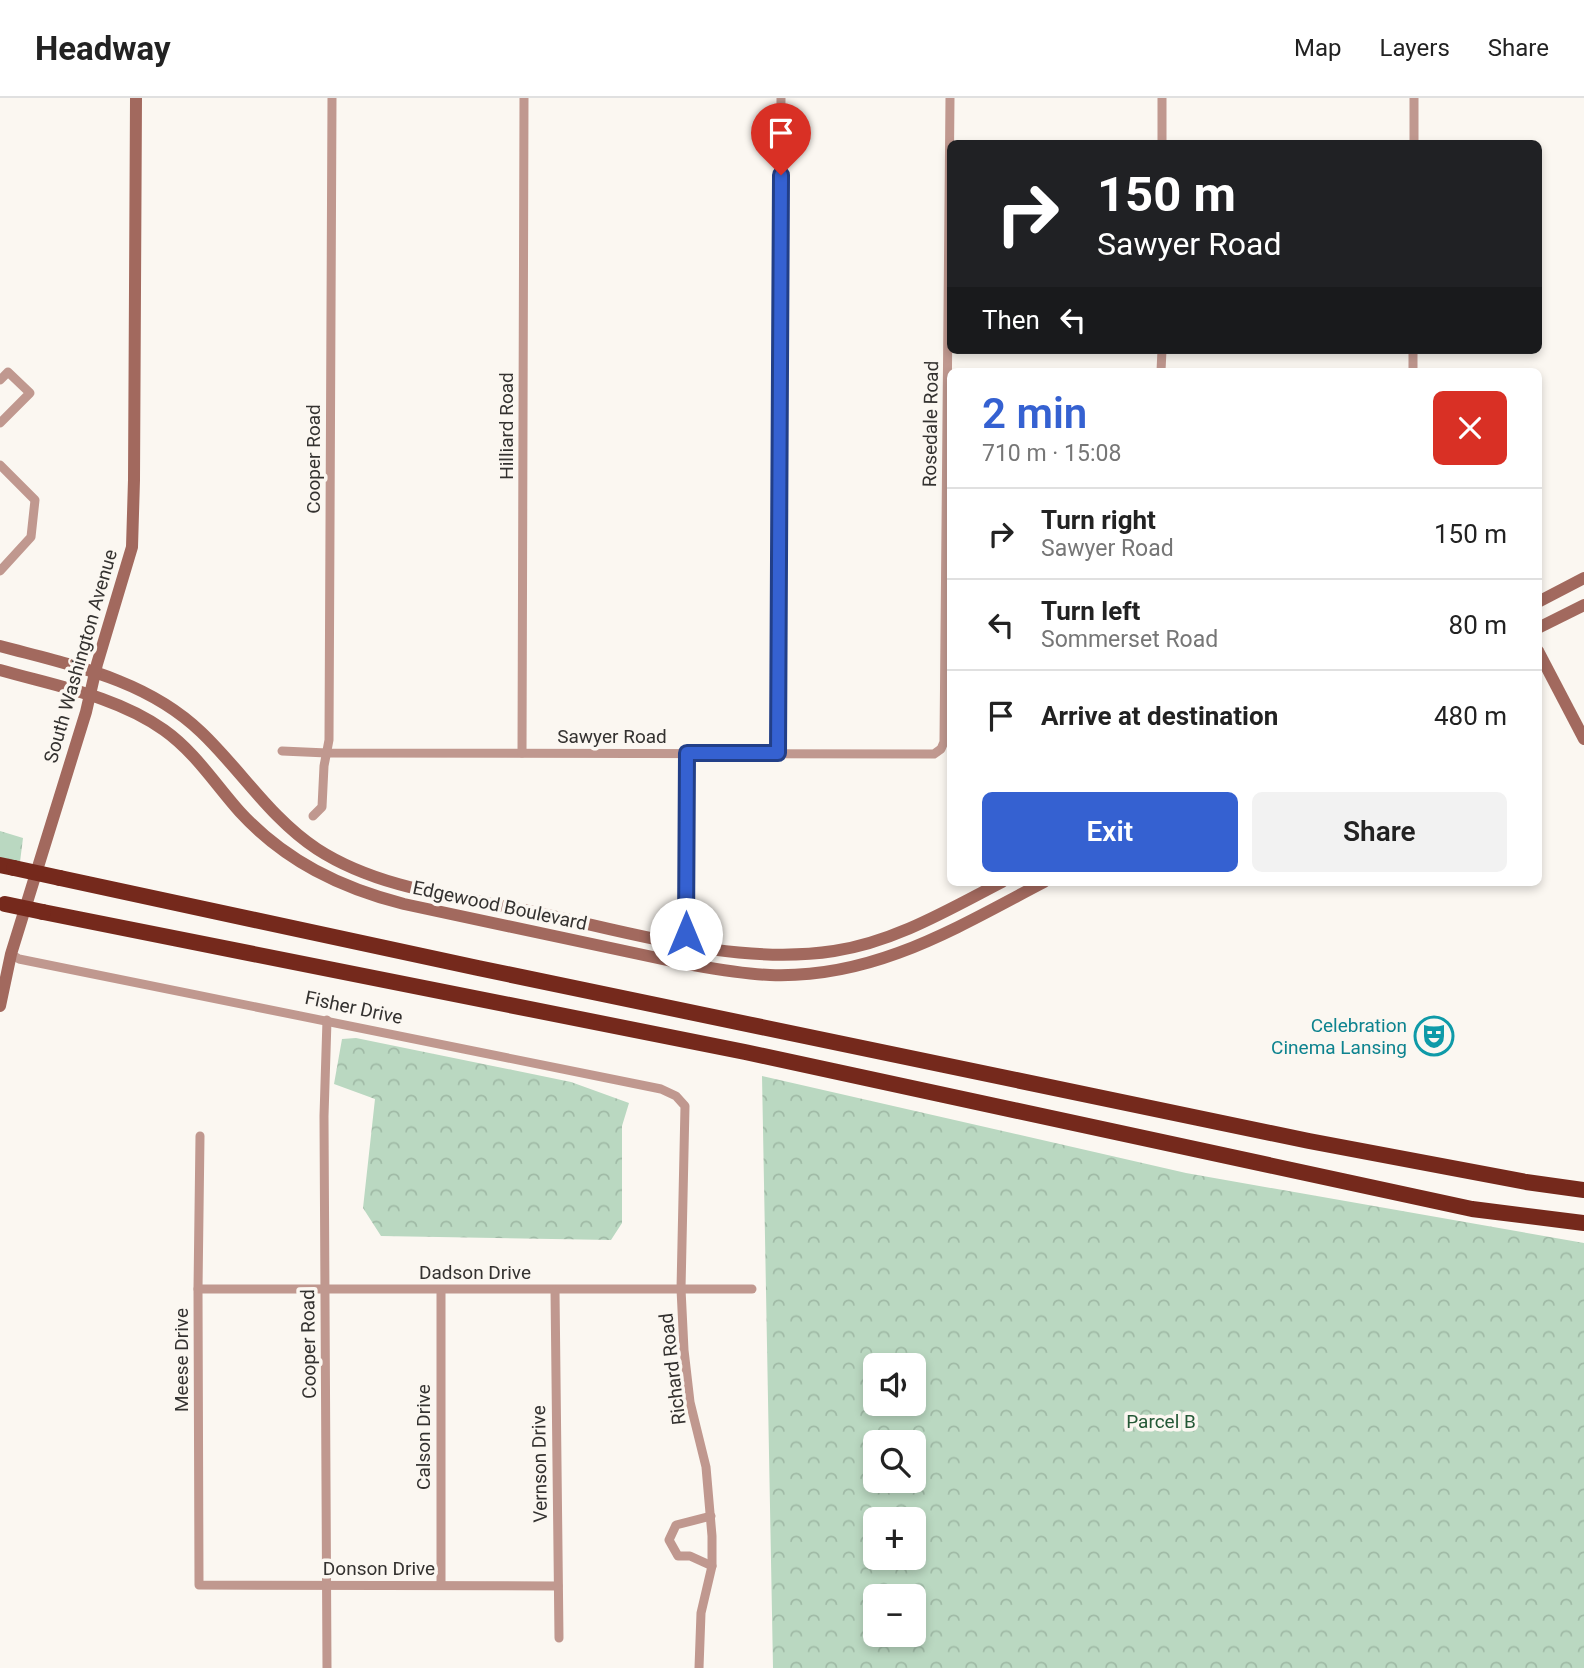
<!DOCTYPE html>
<html lang="en">
<head>
<meta charset="utf-8">
<style>
  :root { --surface:#fff; --page:#f2f2f2; --text:#222; --muted:#767676; --line:#e0e0e0; --accent:#3561d1 }
  body { margin:0; font-family:Roboto,sans-serif; background:var(--page); color:var(--text); height:100vh; display:flex; flex-direction:column; font-size:26px; white-space:nowrap }
  * { box-sizing:border-box; margin:0 }
  p { font-size:23px; color:var(--muted) }
  .icon { flex:none; width:38px; height:38px; fill:none; stroke:currentColor; stroke-width:2; stroke-linecap:round; stroke-linejoin:round }
  .map { position:relative; flex:1; overflow:hidden }
  .side { position:absolute; left:947px; top:270px; width:595px; height:518px; display:flex; flex-direction:column; background:var(--surface); border-radius:10px; box-shadow:0 4px 10px #0003 }
  .side>* { flex:none }
  .top-card { position:absolute; left:947px; top:42px; width:595px; height:214px; border-radius:10px; box-shadow:0 4px 10px #0003; background:#202124; color:#fff; overflow:hidden }
  .controls { position:absolute; left:863px; top:1255px; display:grid; gap:14px }
  .controls a { display:grid; place-items:center; width:63px; height:63px; border-radius:10px; background:var(--surface); box-shadow:0 4px 10px #0003; font-size:35px }
  .pin { position:absolute; display:grid; place-items:center; width:60px; height:60px; color:#fff; margin:-72px -30px; border-radius:50% 50% 50% 0; rotate:-45deg; box-shadow:0 0 7px #0007 }
  .pin .icon { rotate:45deg }
  .me { position:absolute; width:77px; margin:-38px; rotate:0deg; stroke-linejoin:round; filter:drop-shadow(0 0 5px #0008) }
  .turn { display:flex; align-items:center; gap:24px; height:147px; padding:0 35px; font-size:32px }
  .turn .icon { width:91px; height:91px; stroke-width:2.5 }
  .turn b { display:block; font-size:49px; line-height:60px }
  .then { display:flex; align-items:center; height:66px; padding:0 35px; background:#0003; gap:14px; font-size:26px }
  .round { display:grid; place-items:center; flex:none; width:74px; height:74px; border-radius:10px; background:var(--page) }
  .overview { display:flex; align-items:center; justify-content:space-between; height:119px; padding:0 35px }
  h1 { font-size:42px; font-weight:600; line-height:52px; color:var(--accent) }
  .button { display:flex; gap:14px; margin-top:auto; padding:14px 35px }
  .button a { flex:1; height:80px; border-radius:10px; background:var(--accent); color:#fff; font-size:28px; font-weight:600; line-height:80px; text-align:center }
  .button a+a { background:var(--page); color:var(--text) }
  ul { padding:0; list-style:none }
  li { display:flex; align-items:center; gap:21px; height:91px; padding:0 35px; border-top:2px solid var(--line) }
  li div { flex:1 }
  li b { display:block; font-size:26px }
  li em { font-style:normal }
  header { display:flex; align-items:center; gap:42px; box-sizing:border-box; height:98px; padding:0 35px; background:var(--surface); border-bottom:2px solid var(--line) }
  header strong { font-size:33px }
  nav { display:flex; gap:38px; margin-inline-start:auto; font-size:24px }
  .map>svg:first-child { display:block }
</style>
</head>
<body>
<header>
<strong>Headway</strong>
<nav><a>Map</a><a>Layers</a><a>Share</a></nav>
</header>
<div class="map">
<svg width="1584" height="1570" viewBox="0 0 1584 1570">
  <defs>
    <pattern id="forest-crowns" width="20" height="18" patternUnits="userSpaceOnUse" patternTransform="scale(1.75)"><rect width="20" height="18" fill="#bad8c1"/><path d="M2 6a3 3 0 1 1 6 0M12 15a3 3 0 1 1 6 0" fill="none" stroke="#a0baa6"/></pattern>
  </defs>
  <rect width="100%" height="100%" fill="#fbf7f1"/>
  <g fill="url(#forest-crowns)" fill-rule="evenodd">
    <path d="M 0,733 L 23,740 L 20,764 L 0,760 Z"/>
    <path d="M 356,940 L 571,984 L 629,1005 L 622,1028 L 622,1125 L 611,1142 L 381,1138 L 363,1110 L 375,1001 L 334,986 L 342,941 Z"/>
    <path d="M 762,978 L 1186,1075 L 1584,1145 L 1584,1570 L 773,1570 ZM 875,1267 L 914,1267 L 914,1306 L 875,1306 ZM 875,1344 L 914,1344 L 914,1382 L 875,1382 ZM 875,1421 L 914,1421 L 914,1460 L 875,1460 ZM 875,1498 L 914,1498 L 914,1536 L 875,1536 Z"/>
  </g>
  <g fill="none" stroke-linecap="round" stroke-linejoin="round">
    <g stroke="#c0988f" stroke-width="9">
      <path d="M 1162,46 L 1162,0"/>
      <path d="M 1414,46 L 1414,0"/>
      <path d="M 1161,273 L 1162,252"/>
      <path d="M 1413,273 L 1413,252"/>
      <path d="M 0,282 L 8,274 L 30,295 L 0,325"/>
      <path d="M 0,367 L 35,402 L 31,439 L 0,473"/>
      <path d="M 282,653 L 327,655 L 934,656 L 941,651 L 944,644 L 950,0"/>
      <path d="M 522,655 L 524,0"/>
      <path d="M 778,655 L 781,0"/>
      <path d="M 313,718 L 322,709 L 324,668 L 329,642 L 332,0"/>
      <path d="M 11,856 L 19,861 L 661,991 L 676,998 L 685,1008 L 681,1191 L 684,1252 L 690,1304 L 706,1369 L 712,1438 L 712,1468 L 701,1515 L 699,1570"/>
      <path d="M 681,865 L 686,836 L 687,655"/>
      <path d="M 327,922 L 324,1018 L 327,1570"/>
      <path d="M 200,1038 L 198,1191 L 199,1487 L 558,1488"/>
      <path d="M 198,1191 L 752,1191"/>
      <path d="M 441,1192 L 441,1487"/>
      <path d="M 555,1192 L 559,1540"/>
      <path d="M 711,1418 L 676,1427 L 669,1442 L 678,1458 L 690,1458 L 712,1468"/>
    </g>
    <g stroke="#a2695e" stroke-width="12">
      <path d="M 1538,504 L 1584,480"/>
      <path d="M 1538,530 L 1584,507"/>
      <path d="M 0,548 C 71,567 146,581 201,634 C 241,672 270,720 317,751 C 380,792 462,799 534,814 C 629,834 736,868 834,853 C 894,844 948,812 1002,784"/>
      <path d="M 1538,553 L 1584,641"/>
      <path d="M 0,572 C 56,588 116,598 164,632 C 195,654 215,686 240,714 C 285,763 341,790 404,806 L 681,865 C 710,870 740,876 770,877 C 874,881 956,830 1044,784"/>
      <path d="M 0,908 L 11,856 L 86,614 L 97,566 L 132,449 L 134,382 L 136,0"/>
    </g>
    <g stroke="#75291c" stroke-width="16">
      <path d="M 0,767 L 14,770"/>
      <path d="M 60,780 L 478,870 L 1309,1043 L 1526,1084 L 1584,1092"/>
      <path d="M 43,814 L 745,954 L 1472,1111 L 1584,1125"/>
    </g>
    <g stroke="#75291c" stroke-width="16">
      <path d="M 14,770 L 60,780"/>
      <path d="M 5,806 L 43,814"/>
    </g>
  </g>
  <g fill="none" stroke-linecap="round" stroke-linejoin="round">
    <defs>
      <path id="route" d="M 686,836 L 687,655 L 778,655 L 781,77"/>
    </defs>
    <use href="#route" stroke="#223f88" stroke-width="18"/>
    <use href="#route" stroke="#3561d1" stroke-width="12"/>
  </g>
  <defs>
    <symbol id="theatre-ring" viewBox="-11 -11 22 22"><circle r="9.5" fill="#fbf7f1" stroke="#0f9aa8" stroke-width="1.5"/><path d="M-5-5.5Q0-4 5-5.5V0Q5 5 0 6Q-5 5-5 0ZM-3.3-2.5H-1v1.5H-3.3ZM1-2.5H3.3v1.5H1ZM-2.8 1Q0 5.5 2.8 1Z" fill="#0f9aa8"/></symbol>
  </defs>
  <g fill-rule="evenodd">
    <use href="#theatre-ring" x="1412" y="916" width="44" height="44"/>
  </g>
  <g text-anchor="middle" stroke-width="7" stroke-linejoin="round" paint-order="stroke">
    <g font-size="19" fill="#343230" stroke="#fbf7f1">
      <text transform="translate(930 326) rotate(-89)" y="7">Rosedale Road</text>
      <text transform="translate(506 328) rotate(-90)" y="7">Hilliard Road</text>
      <text transform="translate(313 361) rotate(-90)" y="7">Cooper Road</text>
      <text transform="translate(80 558) rotate(-74)" y="7">South Washington Avenue</text>
      <text x="612" y="645">Sawyer Road</text>
      <text transform="translate(500 807) rotate(12)" y="7">Edgewood Boulevard</text>
      <text transform="translate(354 909) rotate(12)" y="7">Fisher Drive</text>
      <text x="475" y="1181">Dadson Drive</text>
      <text transform="translate(308 1246) rotate(-91)" y="7">Cooper Road</text>
      <text transform="translate(181 1262) rotate(-90)" y="7">Meese Drive</text>
      <text transform="translate(672 1271) rotate(-97)" y="7">Richard Road</text>
      <text transform="translate(423 1339) rotate(-90)" y="7">Calson Drive</text>
      <text transform="translate(539 1366) rotate(-91)" y="7">Vernson Drive</text>
      <text x="379" y="1477">Donson Drive</text>
    </g>
    <g font-size="19" fill="#0d838f" stroke="#fbf7f1" text-anchor="end">
      <text x="1407" y="934">Celebration<tspan x="1407" dy="22">Cinema Lansing</tspan></text>
    </g>
    <g font-size="19" fill="#245836" stroke="#fbf7f1">
      <text x="1161" y="1330">Parcel B</text>
    </g>
  </g>
</svg>
<div class="controls">
<a><svg class="icon" aria-label="sound" viewBox="0 0 24 24"><path d="M4 9h4l5-4v14l-5-4H4zM17 9q2 3 0 6"/></svg></a>
<a><svg class="icon" aria-label="search" viewBox="0 0 24 24"><circle cx="10" cy="10" r="6"/><path d="M15 15l6 6"/></svg></a>
<a>+</a>
<a>−</a>
</div>
<div class="pin" style="left:781px;top:77px;background:#d93025"><svg class="icon" aria-label="arrive" viewBox="0 0 24 24"><path d="M6 21V4h12l-3 4 3 4H6"/></svg></div>
<svg class="me" style="left:686px;top:836px" viewBox="-20 -20 40 40"><circle r="19" fill="#fff"/><path d="M0-13L10 11 0 6-10 11z" fill="#3561d1"/></svg>
<div class="top-card">
<div class="turn"><svg class="icon" aria-label="right" viewBox="0 0 24 24"><path d="M7 20v-9h11M14 6l5 5-5 5"/></svg><div><b>150 m</b>Sawyer Road</div></div>
<div class="then">Then<svg class="icon" aria-label="left" viewBox="0 0 24 24"><path d="M17 20v-9H6M10 6l-5 5 5 5"/></svg></div>
</div>
<section class="side">
<div class="overview"><div><h1>2 min</h1><p>710 m · 15:08</p></div><a class="round" style="background:#d93025;color:#fff"><svg class="icon" aria-label="close" viewBox="0 0 24 24"><path d="M6 6l12 12M18 6L6 18"/></svg></a></div>
<ul>
<li><svg class="icon" aria-label="right" viewBox="0 0 24 24"><path d="M7 20v-9h11M14 6l5 5-5 5"/></svg><div><b>Turn right</b><p>Sawyer Road</p></div><em>150 m</em></li>
<li><svg class="icon" aria-label="left" viewBox="0 0 24 24"><path d="M17 20v-9H6M10 6l-5 5 5 5"/></svg><div><b>Turn left</b><p>Sommerset Road</p></div><em>80 m</em></li>
<li><svg class="icon" aria-label="arrive" viewBox="0 0 24 24"><path d="M6 21V4h12l-3 4 3 4H6"/></svg><div><b>Arrive at destination</b></div><em>480 m</em></li>
</ul>
<div class="button"><a>Exit</a><a>Share</a></div>
</section>
</div>
</body>
</html>
